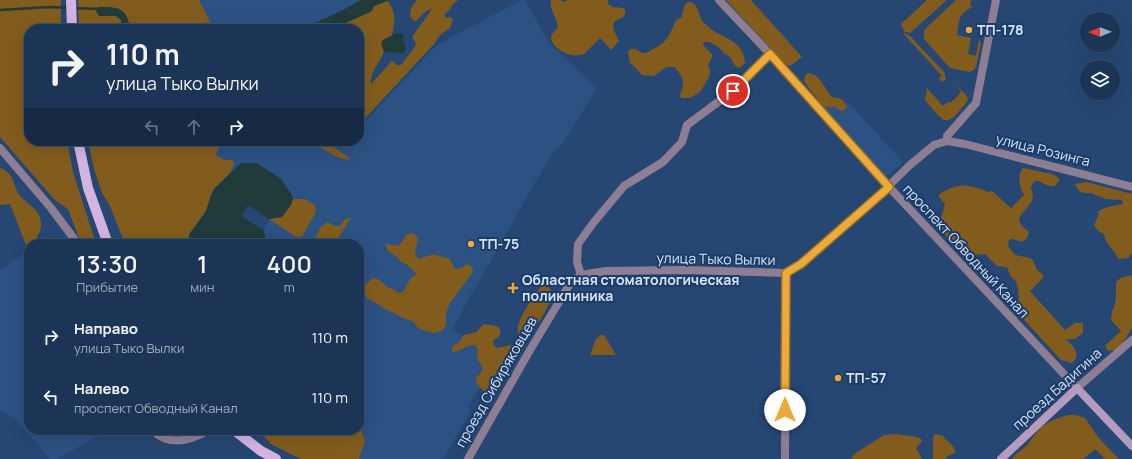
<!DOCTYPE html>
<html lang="ru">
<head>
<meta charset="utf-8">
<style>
  :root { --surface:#1c3556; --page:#253d5c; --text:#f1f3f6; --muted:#a0abb9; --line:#3a506c }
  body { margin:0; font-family:Manrope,sans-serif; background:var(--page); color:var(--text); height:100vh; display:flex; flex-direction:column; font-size:15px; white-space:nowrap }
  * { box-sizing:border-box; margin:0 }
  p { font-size:13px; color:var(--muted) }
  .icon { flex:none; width:22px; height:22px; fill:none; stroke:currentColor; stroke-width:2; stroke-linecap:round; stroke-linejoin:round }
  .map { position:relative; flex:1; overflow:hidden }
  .sheet { position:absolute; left:24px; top:239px; width:340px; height:196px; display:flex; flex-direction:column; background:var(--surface); border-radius:16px; box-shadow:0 4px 16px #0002,0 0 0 1px var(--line) }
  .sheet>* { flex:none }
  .banner { position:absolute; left:24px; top:24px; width:340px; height:122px; border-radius:16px; box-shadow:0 4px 16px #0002,0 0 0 1px var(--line); background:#1c3556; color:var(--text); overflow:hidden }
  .needle { width:26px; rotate:269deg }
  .tools { position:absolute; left:1080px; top:12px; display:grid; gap:8px }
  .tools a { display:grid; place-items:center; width:40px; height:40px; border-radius:50%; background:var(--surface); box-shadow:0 4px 16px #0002,0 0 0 1px var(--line); font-size:20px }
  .pin { position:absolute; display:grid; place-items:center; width:34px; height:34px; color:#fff; margin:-17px; border:2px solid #fff; border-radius:50%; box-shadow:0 1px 4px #0007 }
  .me { position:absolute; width:44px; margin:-22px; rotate:0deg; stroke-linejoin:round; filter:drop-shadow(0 0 3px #0008) }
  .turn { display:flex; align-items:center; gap:14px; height:84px; padding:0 16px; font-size:18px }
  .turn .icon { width:52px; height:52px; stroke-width:2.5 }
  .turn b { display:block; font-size:28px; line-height:34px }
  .lanes { display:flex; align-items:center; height:38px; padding:0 16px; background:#0003; justify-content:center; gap:20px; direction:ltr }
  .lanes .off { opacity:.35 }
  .eta { display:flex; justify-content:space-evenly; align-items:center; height:68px; text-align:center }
  .eta b { font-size:24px; font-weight:600; line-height:28px }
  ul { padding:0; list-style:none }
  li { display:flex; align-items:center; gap:12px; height:60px; padding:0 16px }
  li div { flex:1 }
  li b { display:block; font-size:15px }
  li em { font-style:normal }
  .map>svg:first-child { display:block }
</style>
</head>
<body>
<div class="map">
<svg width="1132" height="459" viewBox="0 0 1132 459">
  <rect width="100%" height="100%" fill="#264773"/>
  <g fill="#2c5183">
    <path d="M 199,0 L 361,0 L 345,9 L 303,29 L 214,29 Z"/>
    <path d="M 521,0 L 525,0 L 549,43 L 597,88 L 563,143 L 551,155 L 452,329 L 499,357 L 468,407 L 471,410 L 443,459 L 321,459 L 359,430 L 359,244 L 267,244 L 263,230 L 269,219 L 287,211 L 191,231 L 189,244 L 144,141 L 359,141 L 359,128 L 437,45 Z"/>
    <path d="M 844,102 L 849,103 L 903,162 L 886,177 L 823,106 L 833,106 L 839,109 L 846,104 Z"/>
    <path d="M 26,252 L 29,255 L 29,430 L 109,430 L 56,459 L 50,459 L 16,419 L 0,410 L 0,271 Z"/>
  </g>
  <g fill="#825c1d">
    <path d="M 0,0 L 61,0 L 61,29 L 29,29 L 29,141 L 67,141 L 73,172 L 96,244 L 83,244 L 78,236 L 68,209 L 55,200 L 0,137 Z"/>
    <path d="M 78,0 L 199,0 L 214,29 L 130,29 C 127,7 118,7 99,7 L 98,7 L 116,16 L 121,20 L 122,29 L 79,29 Z"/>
    <path d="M 417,0 L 458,0 L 453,4 L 450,9 L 444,15 L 447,18 L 450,17 L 453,19 L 450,28 L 440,35 L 434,44 L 359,125 L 359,29 L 332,29 L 372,11 L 374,6 L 387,1 C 396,9 396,26 391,36 L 383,40 L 382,46 L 384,52 C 379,63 370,72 371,84 L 392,61 L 397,65 L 401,65 L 414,48 L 416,43 L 412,37 L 432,9 L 426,11 L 416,21 L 413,20 L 410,16 L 411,8 Z"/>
    <path d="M 551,0 L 560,0 L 564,2 L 568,0 L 608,0 L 608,4 L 613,7 L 624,8 C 628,15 623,18 616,20 C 609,28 617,34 619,41 L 611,50 L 600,38 L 584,54 C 580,55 576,56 572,55 C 564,54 551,46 551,37 C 552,33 556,30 558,27 C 557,17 549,10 551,0 Z"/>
    <path d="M 726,0 L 751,0 L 802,57 L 790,66 L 785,64 Z"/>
    <path d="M 927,0 L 947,0 L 910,33 L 905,32 L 901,24 Z"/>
    <path d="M 956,0 L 971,0 L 970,6 L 973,7 C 958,13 959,21 957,35 L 971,38 L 968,54 L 976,56 L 979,39 L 981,44 L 976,67 L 974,70 L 970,72 L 950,68 L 924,39 L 924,31 L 927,27 Z"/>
    <path d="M 688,2 C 700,2 697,16 704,23 C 708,26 712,31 717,33 C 731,40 744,45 745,63 L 740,68 L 735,66 L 730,57 L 725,54 L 718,47 L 710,42 L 704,42 L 703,45 L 712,54 L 712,57 L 708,65 L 710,71 L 709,77 L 700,92 L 690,98 L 681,98 L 680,95 C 686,80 683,79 675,67 L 666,67 L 654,76 L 642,75 L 635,67 L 630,63 L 628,52 L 630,49 C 636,48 637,50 642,53 L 646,53 C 667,42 667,41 676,20 L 681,18 L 685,4 Z"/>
    <path d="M 902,32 L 910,36 L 944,72 L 946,79 L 942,82 L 939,78 L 942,76 Z"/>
    <path d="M 808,73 C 821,74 824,89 832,97 L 842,99 L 847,106 L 845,110 L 841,111 L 835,107 L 826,107 L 822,105 L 804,81 L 805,76 Z"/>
    <path d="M 951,80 L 967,96 L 968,100 C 946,129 946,125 925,100 L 927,88 L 943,106 L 948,102 L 950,103 L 959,95 L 959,94 L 961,91 Z"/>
    <path d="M 88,141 L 196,141 L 204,147 L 208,145 L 210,141 L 224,141 L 217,151 L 216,155 L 224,160 L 233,160 L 234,164 L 230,173 L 214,189 L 211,195 L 206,211 L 191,231 L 189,235 L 189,244 L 125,244 L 110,206 L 102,193 L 94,169 Z"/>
    <path d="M 313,141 L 324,141 L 350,158 L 348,160 L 337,157 L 316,145 Z"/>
    <path d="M 0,168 C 15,172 13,188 21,197 C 29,205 40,210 41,223 C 42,230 36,237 35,244 L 29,244 L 29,253 L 10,204 L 0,205 Z"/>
    <path d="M 1023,168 L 1052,174 L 1059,178 L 1059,181 L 1055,186 C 1048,187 1045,184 1039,181 L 1035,181 L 1031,186 C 1031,190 1033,192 1033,196 C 1032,206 1022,210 1019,219 L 1021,225 L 1029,232 L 1027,238 L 1022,242 L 1013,239 L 1009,240 L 1008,246 L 1015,255 L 1030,258 L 1033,260 L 1037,270 L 1043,275 L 1043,278 L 1030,291 L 1065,330 L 1075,323 L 1083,323 L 1083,333 L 1075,339 L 1066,339 C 1073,346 1082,354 1072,363 L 1061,360 L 1017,312 L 1016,303 L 1019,299 L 1018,289 L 1016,281 L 1011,277 L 1007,267 L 997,266 L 985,254 L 972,255 L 959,251 L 954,247 L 945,235 L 939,232 L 938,229 L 945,204 L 939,197 L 939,195 C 957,182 969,184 988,192 L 992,191 L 1011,208 L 1024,195 C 1019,187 1017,175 1023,168 Z"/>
    <path d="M 1086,182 L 1132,194 L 1132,253 L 1128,258 L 1119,259 L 1106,241 L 1104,234 L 1098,231 L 1094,225 L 1099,214 L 1098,211 L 1108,207 L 1123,204 L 1122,200 L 1106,199 L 1091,193 L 1084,193 L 1078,190 L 1075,184 Z"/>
    <path d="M 293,199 L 305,199 L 315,205 L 316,212 L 303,235 L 300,237 L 296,237 L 269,219 L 282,217 L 291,205 Z"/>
    <path d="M 351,217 L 335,244 L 312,244 L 321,227 L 327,222 L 335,226 L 340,226 L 344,220 Z"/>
    <path d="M 413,233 L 418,238 L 415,254 L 419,259 C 423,258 428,255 432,255 C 437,254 443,258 449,258 L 455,269 L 461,268 L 467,264 L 472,267 L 473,272 L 450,303 L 446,313 L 446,324 L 444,329 L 439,332 L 434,333 L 423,330 L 417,327 L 414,322 L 403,318 L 392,312 L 387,310 L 367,298 L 364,292 L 365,286 L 372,278 L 378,279 L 387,287 L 393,289 L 398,293 L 404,291 L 410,279 L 417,274 L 406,264 L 401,262 L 397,257 L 387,250 L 386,244 L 399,246 L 407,234 Z"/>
    <path d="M 1132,275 L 1132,328 L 1121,346 L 1115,350 L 1109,351 L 1106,349 L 1106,345 L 1121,331 L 1111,320 L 1112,311 L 1114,308 L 1116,297 L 1116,283 L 1118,280 L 1121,278 Z"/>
    <path d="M 542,285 L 547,285 C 551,289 553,293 551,299 C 546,311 534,334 523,339 C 506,332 535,294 542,285 Z"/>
    <path d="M 483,324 C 488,326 503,323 500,334 C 499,337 495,339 493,341 L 494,345 L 497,348 L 511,345 L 520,347 L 522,350 L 521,354 C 516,357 511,354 505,356 C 502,370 517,373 499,381 C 498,391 493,394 484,392 L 476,382 L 476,377 C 487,370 481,366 477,358 L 478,349 L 475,345 C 466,344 461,352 452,352 L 452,347 L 460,341 L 464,335 L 477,332 Z"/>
    <path d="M 601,335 L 604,335 L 616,355 L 590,355 L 596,339 Z"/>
    <path d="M 1068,415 L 1075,415 L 1085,418 L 1098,437 L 1119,459 L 1105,459 L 1095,449 L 1083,459 L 1012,459 C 1016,453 1021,451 1026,446 C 1030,441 1034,436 1038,431 C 1045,422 1058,418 1068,415 Z"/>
    <path d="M 359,424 L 365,441 L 359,459 L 301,459 L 271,444 L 258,430 L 359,430 Z"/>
    <path d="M 897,434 C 905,436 914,435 921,439 L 922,441 L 916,448 L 922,459 L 851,459 L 853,455 L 884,435 Z"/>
    <path d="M 935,434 L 943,436 C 947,442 956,445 955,453 L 948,456 L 945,459 L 933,459 L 933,439 Z"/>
  </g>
  <g fill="#213a3a">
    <path d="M 361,0 L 389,0 L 374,6 L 372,11 L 332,29 L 303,29 L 345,9 Z"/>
    <path d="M 98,7 C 117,7 127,7 130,29 L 122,29 L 121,20 L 116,16 L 99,16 L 96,11 Z"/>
    <path d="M 397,33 L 403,34 L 404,42 L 406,48 L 404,53 L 384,52 L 381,43 L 383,40 Z"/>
    <path d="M 241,163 L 257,163 L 281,179 L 292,195 L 293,199 L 291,205 L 282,217 L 269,219 L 263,229 L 267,244 L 189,244 L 189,235 L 206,211 L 211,195 L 214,189 Z"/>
  </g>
  <path fill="#264773" d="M 248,205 L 269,219 L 263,230 L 241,216 Z"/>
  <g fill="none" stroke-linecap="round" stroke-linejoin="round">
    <g stroke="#213a3a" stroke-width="2.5">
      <path d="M 74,8 L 99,9"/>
      <path d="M 0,10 L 50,7 L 69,8"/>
    </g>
    <g stroke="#8e7e94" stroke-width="8">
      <path d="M 719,0 L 770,54 L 889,187"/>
      <path d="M 947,141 L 947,136 L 976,103 L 996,0"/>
      <path d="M 0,148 L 51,208 L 78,244"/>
      <path d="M 581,275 L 577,262 L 578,244 L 594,222 L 624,186 L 663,162 L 682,142 L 687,125 L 733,91 L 770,54"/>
      <path d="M 1077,388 L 1132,340"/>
      <path d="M 152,430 C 169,447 190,441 209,430"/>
      <path d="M 785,459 L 786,273"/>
    </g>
    <g stroke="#8e7e94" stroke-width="8">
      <path d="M 889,187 L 1077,388"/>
      <path d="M 468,459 L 530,350 L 571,282 L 581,275 L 606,271 L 684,270 L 786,273 L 801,264 L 872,202 L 910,165 L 934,145 L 947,141 L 965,144 L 1132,187"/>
    </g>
    <path stroke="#b59cbf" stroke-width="8" d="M 1001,459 L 1077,388 L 1132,446"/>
    <g stroke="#d3b3e0" stroke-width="10">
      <path d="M 71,0 L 72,29"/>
      <path d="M 78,141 L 88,188 L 108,244"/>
      <path d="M 234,430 L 261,451 L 276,459"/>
    </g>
  </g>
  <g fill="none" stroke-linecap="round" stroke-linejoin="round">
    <defs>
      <path id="route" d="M 733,91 L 770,54 L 889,187 L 801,264 L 786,273 L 785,410"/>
    </defs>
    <use href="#route" stroke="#996e25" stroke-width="10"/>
    <use href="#route" stroke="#ebaa39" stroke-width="7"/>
  </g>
  <g fill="#ebaa39" stroke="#1c3c67" stroke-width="1.5">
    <circle cx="969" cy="30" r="4"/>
    <circle cx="471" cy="244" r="4"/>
    <path d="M511 282h4v4h4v4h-4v4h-4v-4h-4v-4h4z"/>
    <circle cx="838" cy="378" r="4"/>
  </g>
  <g text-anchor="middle" stroke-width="4" stroke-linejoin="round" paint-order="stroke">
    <g font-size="14" font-weight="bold" fill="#d5e4fa" stroke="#1c3c67" text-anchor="start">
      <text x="977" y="35">ТП-178</text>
      <text x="479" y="249">ТП-75</text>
      <text x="522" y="285">Областная стоматологическая<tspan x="522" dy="16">поликлиника</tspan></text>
      <text x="846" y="383">ТП-57</text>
    </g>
    <g font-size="14" fill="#d5e4fa" stroke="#1c3c67">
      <text transform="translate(1043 150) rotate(14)" y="5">улица Розинга</text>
      <text transform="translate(966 251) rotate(47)" y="5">проспект Обводный Канал</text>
      <text transform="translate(716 259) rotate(1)" y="5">улица Тыко Вылки</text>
      <text transform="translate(496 382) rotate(-60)" y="5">проезд Сибиряковцев</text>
      <text transform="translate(1057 389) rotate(-42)" y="5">проезд Бадигина</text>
    </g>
  </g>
</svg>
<div class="tools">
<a><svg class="needle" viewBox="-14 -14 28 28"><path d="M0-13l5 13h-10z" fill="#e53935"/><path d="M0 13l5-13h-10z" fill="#a0abb9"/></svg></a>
<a><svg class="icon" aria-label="layers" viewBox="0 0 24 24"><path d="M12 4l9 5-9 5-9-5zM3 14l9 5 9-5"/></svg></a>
</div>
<div class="pin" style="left:733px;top:91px;background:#d93025"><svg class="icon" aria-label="arrive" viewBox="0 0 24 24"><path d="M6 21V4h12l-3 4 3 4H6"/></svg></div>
<svg class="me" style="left:785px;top:410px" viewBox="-20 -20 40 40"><circle r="19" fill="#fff"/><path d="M0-13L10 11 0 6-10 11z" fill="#ebaa39"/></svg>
<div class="banner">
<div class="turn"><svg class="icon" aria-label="right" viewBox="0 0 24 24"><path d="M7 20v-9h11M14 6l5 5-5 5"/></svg><div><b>110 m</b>улица Тыко Вылки</div></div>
<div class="lanes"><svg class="icon off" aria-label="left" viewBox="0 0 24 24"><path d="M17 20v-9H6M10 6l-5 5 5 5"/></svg><svg class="icon off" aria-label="ahead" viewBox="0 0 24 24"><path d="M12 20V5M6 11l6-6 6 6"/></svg><svg class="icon" aria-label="right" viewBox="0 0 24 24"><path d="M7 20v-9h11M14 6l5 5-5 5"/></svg></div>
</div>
<section class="sheet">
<div class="eta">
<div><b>13:30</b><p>Прибытие</p></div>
<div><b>1</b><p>мин</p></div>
<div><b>400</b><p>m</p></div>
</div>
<ul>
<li><svg class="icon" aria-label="right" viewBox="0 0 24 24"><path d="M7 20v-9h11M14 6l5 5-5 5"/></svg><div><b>Направо</b><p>улица Тыко Вылки</p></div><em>110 m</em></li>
<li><svg class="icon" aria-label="left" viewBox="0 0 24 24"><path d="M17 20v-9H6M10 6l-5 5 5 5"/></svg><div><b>Налево</b><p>проспект Обводный Канал</p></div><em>110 m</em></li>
</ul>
</section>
</div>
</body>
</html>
